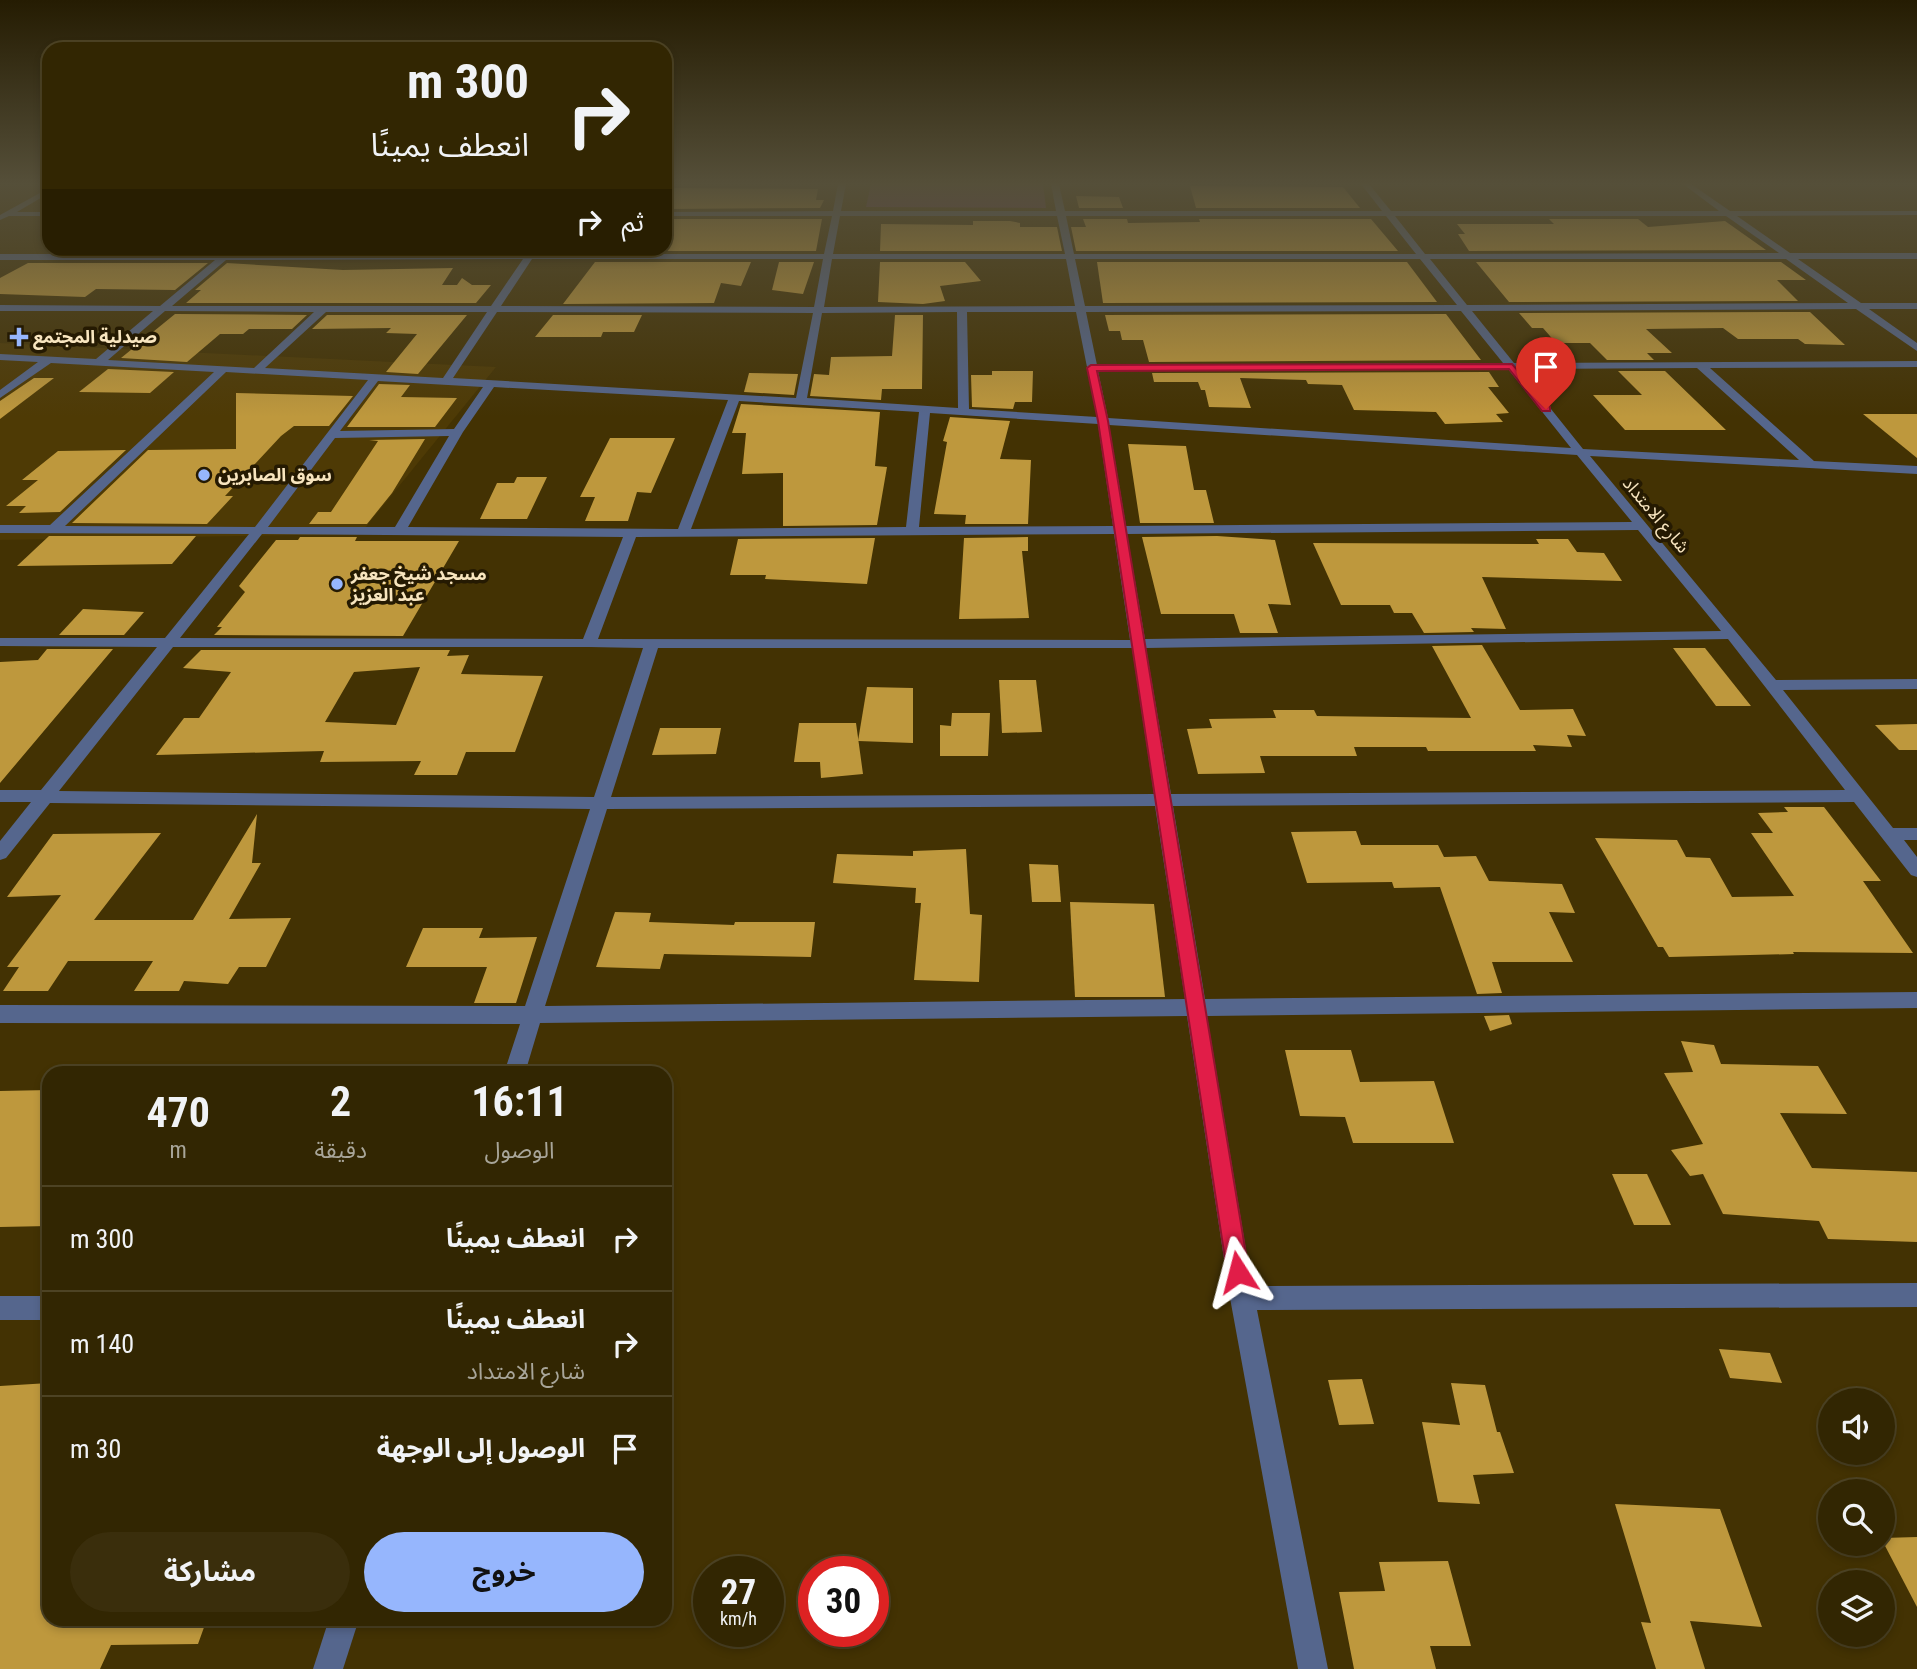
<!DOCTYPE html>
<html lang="ar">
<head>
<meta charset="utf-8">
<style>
  :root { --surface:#322602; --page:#3a2e0c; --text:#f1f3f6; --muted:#a8a599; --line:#4d4324; --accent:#96b6fd }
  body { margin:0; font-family:"Roboto Condensed","Noto Sans Arabic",sans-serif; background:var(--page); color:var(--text); direction:rtl; height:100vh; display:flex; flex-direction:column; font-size:26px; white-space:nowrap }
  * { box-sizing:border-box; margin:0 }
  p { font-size:23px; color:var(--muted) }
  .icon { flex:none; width:38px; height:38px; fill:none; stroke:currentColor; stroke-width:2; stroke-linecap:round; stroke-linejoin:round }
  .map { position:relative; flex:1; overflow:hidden; direction:ltr }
  .panel { position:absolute; left:42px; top:1066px; width:630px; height:560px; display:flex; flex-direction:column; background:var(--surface); border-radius:21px; box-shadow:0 4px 10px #0003,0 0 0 2px var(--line); direction:rtl }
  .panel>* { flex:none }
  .hud { position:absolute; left:42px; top:42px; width:630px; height:214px; border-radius:21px; box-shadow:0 4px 10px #0003,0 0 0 2px var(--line); direction:rtl; background:#322602; color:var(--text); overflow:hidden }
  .controls { position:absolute; left:1818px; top:1388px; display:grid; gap:14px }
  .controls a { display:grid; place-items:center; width:77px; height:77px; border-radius:50%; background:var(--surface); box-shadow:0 4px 10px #0003,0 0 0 2px var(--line); font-size:35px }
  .speed { position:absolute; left:693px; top:1556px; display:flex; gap:14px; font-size:35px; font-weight:700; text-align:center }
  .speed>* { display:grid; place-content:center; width:91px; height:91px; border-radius:50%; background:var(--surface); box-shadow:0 4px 10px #0003,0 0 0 2px var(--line); line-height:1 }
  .speed small { font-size:18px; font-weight:400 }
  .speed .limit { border:10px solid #d22; background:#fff; color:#111 }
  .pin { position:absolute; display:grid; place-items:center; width:60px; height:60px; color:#fff; margin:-72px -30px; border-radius:50% 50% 50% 0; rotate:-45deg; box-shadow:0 0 7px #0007 }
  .pin .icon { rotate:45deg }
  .me { position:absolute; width:77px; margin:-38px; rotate:351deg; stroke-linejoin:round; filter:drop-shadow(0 0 5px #0008) }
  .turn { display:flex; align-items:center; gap:24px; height:147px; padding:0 28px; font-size:32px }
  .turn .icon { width:91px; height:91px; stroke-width:2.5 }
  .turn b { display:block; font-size:49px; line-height:60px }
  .then { display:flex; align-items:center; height:66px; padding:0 28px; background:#0003; gap:14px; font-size:26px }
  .eta { display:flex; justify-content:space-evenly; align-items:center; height:119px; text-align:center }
  .eta b { font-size:42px; font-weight:700; line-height:49px }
  .cta { display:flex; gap:14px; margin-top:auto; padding:14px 28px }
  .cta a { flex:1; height:80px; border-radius:42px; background:var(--accent); color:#111; font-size:28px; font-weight:700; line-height:80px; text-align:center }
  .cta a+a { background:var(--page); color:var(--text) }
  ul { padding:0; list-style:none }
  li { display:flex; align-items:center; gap:21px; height:105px; padding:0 28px; border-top:2px solid var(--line) }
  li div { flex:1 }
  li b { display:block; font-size:26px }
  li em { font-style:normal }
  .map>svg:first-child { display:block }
</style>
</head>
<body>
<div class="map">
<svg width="1917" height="1669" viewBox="0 0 1917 1669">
  <rect width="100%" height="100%" fill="#433203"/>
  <path fill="#4e3a05" d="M 0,343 L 496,367 L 360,534 L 0,540 Z"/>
  <path fill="#633665" d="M 871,184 L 1043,184 L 1046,208 L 866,207 Z"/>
  <g fill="#be983d" fill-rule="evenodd">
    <path d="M 1190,186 L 1343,187 L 1360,208 L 1196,208 Z"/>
    <path d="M 672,188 L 818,189 L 816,200 L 824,200 L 820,208 L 665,209 L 665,192 Z"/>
    <path d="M 1076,196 L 1119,197 L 1123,208 L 1079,208 Z"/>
    <path d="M 665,219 L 822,219 L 816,251 L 601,251 L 603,248 L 665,248 Z"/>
    <path d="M 1083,219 L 1127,219 L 1128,223 L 1200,222 L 1199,219 L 1371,219 L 1398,251 L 1076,251 L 1071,227 L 1086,227 Z"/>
    <path d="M 1549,219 L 1638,219 L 1648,227 L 1725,221 L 1766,250 L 1469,251 L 1458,234 L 1465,234 L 1457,224 L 1554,224 Z"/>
    <path d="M 973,221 L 1010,221 L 1020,223 L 1020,227 L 1057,227 L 1062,251 L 880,251 L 881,224 L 973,225 Z"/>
    <path d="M 53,248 L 182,248 L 178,251 L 48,251 Z"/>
    <path d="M 595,262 L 751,262 L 741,286 L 721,283 L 714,303 L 563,304 Z"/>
    <path d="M 779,262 L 814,262 L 803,294 L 772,290 Z"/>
    <path d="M 880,262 L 965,262 L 981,281 L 940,286 L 945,301 L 923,304 L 878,302 Z"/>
    <path d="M 1097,262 L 1407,262 L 1437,302 L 1103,303 Z"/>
    <path d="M 1476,262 L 1781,262 L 1806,280 L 1777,280 L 1798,301 L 1509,302 Z"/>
    <path d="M 28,263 L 208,263 L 175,290 L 96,289 L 85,297 L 0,294 L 0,278 Z"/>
    <path d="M 227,263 L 343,270 L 453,268 L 442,285 L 457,285 L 462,278 L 472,285 L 491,285 L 476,303 L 186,303 L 201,290 L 195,290 Z"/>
    <path d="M 1810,312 L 1845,345 L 1805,344 L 1798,339 L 1738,339 L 1723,328 L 1646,329 L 1672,353 L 1647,353 L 1654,360 L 1607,360 L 1590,343 L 1556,343 L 1543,328 L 1532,328 L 1519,313 Z"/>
    <path d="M 175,314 L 307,315 L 292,329 L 249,329 L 243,334 L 220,334 L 187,362 L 121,358 Z"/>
    <path d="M 1446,314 L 1481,360 L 1149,362 L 1143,340 L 1122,340 L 1120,331 L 1109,331 L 1105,315 Z"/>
    <path d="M 327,315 L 467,315 L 418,374 L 386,372 L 417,334 L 386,333 L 391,328 L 312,329 Z"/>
    <path d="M 553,315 L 642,315 L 634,332 L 603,332 L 601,337 L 535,337 Z"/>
    <path d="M 895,315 L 923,315 L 922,389 L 882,389 L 881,400 L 810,396 L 814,374 L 829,375 L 831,357 L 892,356 Z"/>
    <path d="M 108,369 L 174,372 L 150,393 L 79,392 Z"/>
    <path d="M 992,371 L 1033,371 L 1032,402 L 1015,402 L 1013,409 L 972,407 L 971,375 L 992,375 Z"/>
    <path d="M 1618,371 L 1665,371 L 1726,430 L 1625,430 L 1593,395 L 1642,395 Z"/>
    <path d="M 1489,372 L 1499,387 L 1488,387 L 1509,413 L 1496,414 L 1503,422 L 1445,424 L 1436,412 L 1354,410 L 1342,385 L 1308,384 L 1306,380 L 1240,378 L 1251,408 L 1209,407 L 1205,390 L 1201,390 L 1198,382 L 1154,382 L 1152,373 Z"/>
    <path d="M 749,373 L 798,374 L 794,395 L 744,392 Z"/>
    <path d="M 34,378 L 54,378 L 0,419 L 0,401 Z"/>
    <path d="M 379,384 L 410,385 L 401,397 L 457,398 L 435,427 L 347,427 Z"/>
    <path d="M 236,393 L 353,396 L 329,426 L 294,426 L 281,436 L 225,496 L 233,496 L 207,524 L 72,523 L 148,450 L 236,449 Z"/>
    <path d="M 741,404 L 880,412 L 875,466 L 887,467 L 877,525 L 783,526 L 783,473 L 742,474 L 746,433 L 732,433 Z"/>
    <path d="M 1863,414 L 1917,414 L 1917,458 Z"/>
    <path d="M 950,417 L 1010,421 L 1000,459 L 1031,460 L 1028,524 L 965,524 L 966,515 L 934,514 L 947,442 L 943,441 Z"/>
    <path d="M 610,438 L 675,438 L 651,493 L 637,492 L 628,521 L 585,521 L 595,497 L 580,497 Z"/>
    <path d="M 425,439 L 392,493 L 367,524 L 309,524 L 318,512 L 331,512 L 378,441 L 369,440 Z"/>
    <path d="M 1128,444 L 1186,446 L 1194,490 L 1206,490 L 1214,523 L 1140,523 Z"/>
    <path d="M 126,450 L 60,512 L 19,513 L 26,506 L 6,506 L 38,480 L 22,480 L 58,451 Z"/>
    <path d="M 517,477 L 547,477 L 527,519 L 480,519 L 497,483 L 514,483 Z"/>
    <path d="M 49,536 L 196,536 L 172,564 L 17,566 Z"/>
    <path d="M 1217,536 L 1275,540 L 1291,605 L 1268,604 L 1278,633 L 1240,633 L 1234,614 L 1161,614 L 1142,537 Z"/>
    <path d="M 300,537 L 357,537 L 355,541 L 459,541 L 403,636 L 214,635 L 222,627 L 217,627 L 245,592 L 239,586 L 276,540 L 298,540 Z"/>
    <path d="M 1028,537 L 1028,551 L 1022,551 L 1029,618 L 959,619 L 964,538 Z"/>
    <path d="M 875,538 L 867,584 L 765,579 L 766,575 L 730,575 L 738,539 Z"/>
    <path d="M 1536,539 L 1568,539 L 1577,552 L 1604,553 L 1622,581 L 1482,577 L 1506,629 L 1471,628 L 1474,632 L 1424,633 L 1412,613 L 1394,613 L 1390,605 L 1341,605 L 1313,543 L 1539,544 Z"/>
    <path d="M 83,609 L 144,612 L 124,635 L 59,635 Z"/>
    <path d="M 1482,645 L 1520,710 L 1573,709 L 1586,736 L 1567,735 L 1572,747 L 1533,745 L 1536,751 L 1428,751 L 1426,747 L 1354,747 L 1357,756 L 1260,756 L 1265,773 L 1198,774 L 1187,729 L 1212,728 L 1209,719 L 1276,718 L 1273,710 L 1314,710 L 1317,716 L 1471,718 L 1432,646 Z"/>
    <path d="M 1673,648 L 1705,648 L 1751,706 L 1716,706 Z"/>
    <path d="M 47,649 L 113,649 L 0,783 L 0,662 L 38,660 Z"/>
    <path d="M 201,650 L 450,650 L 447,656 L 469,655 L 461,674 L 543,676 L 515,752 L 466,752 L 457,775 L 414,775 L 421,761 L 320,762 L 324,751 L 156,755 L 184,718 L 199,718 L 231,672 L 183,668 ZM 420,667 L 396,725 L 325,722 L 354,672 Z"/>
    <path d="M 999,680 L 1036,680 L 1042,732 L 1002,733 Z"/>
    <path d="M 867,687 L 913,688 L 913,743 L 858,741 Z"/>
    <path d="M 952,713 L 990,713 L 988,756 L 940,756 L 940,725 L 951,726 Z"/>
    <path d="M 799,723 L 856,723 L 863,774 L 821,778 L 820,762 L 794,762 Z"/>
    <path d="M 1917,724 L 1917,750 L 1899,750 L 1875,725 Z"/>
    <path d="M 660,728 L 721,728 L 716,754 L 652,755 Z"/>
    <path d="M 1784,807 L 1824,807 L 1881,881 L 1863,881 L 1913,953 L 1793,952 L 1794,954 L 1669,957 L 1663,947 L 1658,947 L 1595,838 L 1677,840 L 1686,857 L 1710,858 L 1732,897 L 1794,896 L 1751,833 L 1773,833 L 1758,813 L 1788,812 Z"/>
    <path d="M 257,814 L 252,863 L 261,863 L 229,919 L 291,918 L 266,967 L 239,967 L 228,984 L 184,981 L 179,991 L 134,991 L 153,961 L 68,961 L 48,991 L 3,991 L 19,967 L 7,967 L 61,895 L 7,897 L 53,834 L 161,833 L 94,920 L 193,920 Z"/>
    <path d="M 1356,831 L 1361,845 L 1438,845 L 1444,857 L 1476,856 L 1489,881 L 1562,884 L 1575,913 L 1549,912 L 1573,962 L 1492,962 L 1502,993 L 1477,994 L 1440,887 L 1394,888 L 1392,882 L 1307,883 L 1291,832 Z"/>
    <path d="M 966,849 L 970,914 L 982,915 L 979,982 L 914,980 L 921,903 L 915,903 L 916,888 L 833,883 L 837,854 L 913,856 L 913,851 Z"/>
    <path d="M 1029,864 L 1058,865 L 1061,902 L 1032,902 Z"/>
    <path d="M 1070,902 L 1154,904 L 1165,997 L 1075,997 Z"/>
    <path d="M 615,912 L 651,913 L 649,922 L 734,925 L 735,922 L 815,922 L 811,957 L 664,954 L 660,969 L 596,967 Z"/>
    <path d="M 423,928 L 483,928 L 479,938 L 537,937 L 516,1003 L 474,1003 L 487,967 L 406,967 Z"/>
    <path d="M 1509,1015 L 1512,1024 L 1490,1031 L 1484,1016 Z"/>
    <path d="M 1681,1041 L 1714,1045 L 1721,1064 L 1818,1066 L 1847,1114 L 1780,1113 L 1812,1168 L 1917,1172 L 1917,1242 L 1828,1239 L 1819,1221 L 1723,1214 L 1703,1174 L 1690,1176 L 1671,1150 L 1703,1144 L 1664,1073 L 1693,1072 Z"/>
    <path d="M 1285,1050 L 1351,1050 L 1360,1082 L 1434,1081 L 1454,1143 L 1353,1143 L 1345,1117 L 1300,1116 Z"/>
    <path d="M 49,1090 L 49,1226 L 0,1227 L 0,1091 Z"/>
    <path d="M 1612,1174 L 1647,1174 L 1671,1225 L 1634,1225 Z"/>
    <path d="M 1719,1349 L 1770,1353 L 1782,1383 L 1730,1378 Z"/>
    <path d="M 1362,1379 L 1374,1424 L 1339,1425 L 1328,1380 Z"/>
    <path d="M 49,1383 L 49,1619 L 207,1619 L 198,1644 L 111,1645 L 100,1669 L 0,1669 L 0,1386 Z"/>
    <path d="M 1451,1383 L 1485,1385 L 1497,1432 L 1500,1432 L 1514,1473 L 1473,1475 L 1480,1504 L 1438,1502 L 1422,1422 L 1460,1425 Z"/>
    <path d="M 1615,1504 L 1720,1509 L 1762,1627 L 1690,1621 L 1705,1669 L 1656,1669 L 1641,1622 L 1651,1623 Z"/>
    <path d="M 1917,1537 L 1917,1607 L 1883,1542 L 1883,1538 Z"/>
    <path d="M 1448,1561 L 1471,1646 L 1430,1646 L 1436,1669 L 1354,1669 L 1339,1592 L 1385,1591 L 1379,1562 Z"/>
  </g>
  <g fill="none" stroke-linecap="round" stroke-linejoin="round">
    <g fill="#55668d" fill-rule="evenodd">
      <path d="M 838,184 L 846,184 L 841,211 L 1056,211 L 1051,184 L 1059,184 L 1065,211 L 1382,211 L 1361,184 L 1369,184 L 1391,211 L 1719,211 L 1683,184 L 1691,184 L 1730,211 L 1917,211 L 1917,215 L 1737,216 L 1790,253 L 1917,253 L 1917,259 L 1798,259 L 1861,303 L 1917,303 L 1917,309 L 1869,309 L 1917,343 L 1917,351 L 1856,309 L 1472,311 L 1514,363 L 1917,361 L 1917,367 L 1710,368 L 1814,461 L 1917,466 L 1917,474 L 1590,456 L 1776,680 L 1917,679 L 1917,689 L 1783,690 L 1893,828 L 1917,828 L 1917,840 L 1904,840 L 1917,857 L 1917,877 L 1911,875 L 1854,802 L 1173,806 L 1205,999 L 1917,992 L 1917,1008 L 1207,1016 L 1252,1286 L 1917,1283 L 1917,1307 L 1257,1310 L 1328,1669 L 1298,1669 L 1230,1298 L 1187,1016 L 540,1023 L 525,1073 L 504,1073 L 520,1024 L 0,1023 L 0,1005 L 525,1006 L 590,809 L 50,803 L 6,858 L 0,860 L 0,841 L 31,802 L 0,802 L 0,790 L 41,790 L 157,647 L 0,646 L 0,638 L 165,638 L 249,534 L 0,533 L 0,525 L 50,525 L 214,372 L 51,363 L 0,398 L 0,390 L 38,362 L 0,360 L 0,354 L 96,359 L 153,311 L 0,311 L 0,305 L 160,306 L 215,260 L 0,260 L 0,254 L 527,254 L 532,248 L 537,251 L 535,254 L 824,254 L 832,216 L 665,216 L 665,212 L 833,211 ZM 840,216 L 1057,216 L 1065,254 L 833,254 ZM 1066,216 L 1386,216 L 1416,254 L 1074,254 ZM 1395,216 L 1726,216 L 1779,253 L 1425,254 ZM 523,259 L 491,306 L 172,306 L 226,260 ZM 532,259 L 823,259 L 814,307 L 501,306 ZM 832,259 L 1066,259 L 1075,306 L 824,307 ZM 1075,259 L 1420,259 L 1457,305 L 1085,306 ZM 1430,259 L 1786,259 L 1848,303 L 1467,305 ZM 165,311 L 314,312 L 254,368 L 108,360 ZM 1461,311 L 1503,363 L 1097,365 L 1086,312 ZM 326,312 L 487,312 L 443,378 L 265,368 ZM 497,312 L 813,313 L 796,398 L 453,378 ZM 957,312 L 958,408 L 807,398 L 822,313 ZM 967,312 L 1076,312 L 1097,417 L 969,409 ZM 1697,368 L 1799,460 L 1583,449 L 1519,369 ZM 1508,369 L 1571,448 L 1108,418 L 1098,371 ZM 226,372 L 368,380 L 255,527 L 65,526 ZM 378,381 L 483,387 L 454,429 L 340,431 ZM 494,387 L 728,400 L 678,529 L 408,527 L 463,432 ZM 739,401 L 919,412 L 906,527 L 691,529 ZM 930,413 L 1098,424 L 1113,526 L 919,527 ZM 1109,425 L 1577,455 L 1632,522 L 1126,526 ZM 449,436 L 395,527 L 268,527 L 335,438 ZM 1638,530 L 1721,631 L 1145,639 L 1127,534 ZM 262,534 L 623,537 L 583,639 L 180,638 ZM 1114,534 L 1130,640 L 598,639 L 636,537 ZM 1728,639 L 1845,790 L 1171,794 L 1146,648 ZM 173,647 L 589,647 L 643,648 L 594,797 L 59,791 ZM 658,648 L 1132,648 L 1154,794 L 611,797 ZM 1155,806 L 1185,999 L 545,1006 L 607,809 Z"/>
      <path d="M 49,188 L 49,193 L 17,212 L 49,212 L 49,216 L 9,216 L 0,220 L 0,215 Z"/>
      <rect x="0" y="1296" width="49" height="24"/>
      <path d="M 329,1619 L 359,1619 L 343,1669 L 313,1669 Z"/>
    </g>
  </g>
  <linearGradient id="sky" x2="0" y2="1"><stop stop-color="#251c02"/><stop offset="0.44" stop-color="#554f39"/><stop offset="1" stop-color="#554f39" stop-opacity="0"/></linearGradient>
  <rect width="1917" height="417" fill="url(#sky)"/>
  <path fill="#e11d48" stroke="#92132f" stroke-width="2" d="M 1512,364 L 1550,407 L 1550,411 L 1542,411 L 1509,369 L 1097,371 L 1108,421 L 1249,1272 L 1246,1279 L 1238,1283 L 1230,1279 L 1227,1272 L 1098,421 L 1087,368 L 1091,365 Z"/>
  <g fill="#96b6fd" stroke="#251a02" stroke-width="2.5">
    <path d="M15.5 326.5h7v7h7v7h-7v7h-7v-7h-7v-7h7z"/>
    <circle cx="204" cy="475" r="7"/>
    <circle cx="337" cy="584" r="7"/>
  </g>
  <g text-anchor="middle" stroke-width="7" stroke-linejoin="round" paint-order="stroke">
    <g font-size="18" font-weight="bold" fill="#f8e5bf" stroke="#251a02" text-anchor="start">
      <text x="33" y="343">صيدلية المجتمع</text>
      <text x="218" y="481">سوق الصابرين</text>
      <text x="351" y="580">مسجد شيخ جعفر<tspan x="351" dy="21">عبد العزيز</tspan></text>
    </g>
    <g font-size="18" fill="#f8e5bf" stroke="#251a02">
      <text transform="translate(1656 515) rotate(50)" y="6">شارع الامتداد</text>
    </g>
  </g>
</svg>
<div class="controls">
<a><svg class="icon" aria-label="sound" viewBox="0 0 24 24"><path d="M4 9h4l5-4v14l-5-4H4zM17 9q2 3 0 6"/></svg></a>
<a><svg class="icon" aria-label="search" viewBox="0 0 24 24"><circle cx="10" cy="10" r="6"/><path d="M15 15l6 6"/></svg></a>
<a><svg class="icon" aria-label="layers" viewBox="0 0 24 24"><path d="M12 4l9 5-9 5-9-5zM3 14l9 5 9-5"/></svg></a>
</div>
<div class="speed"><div>27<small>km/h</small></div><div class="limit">30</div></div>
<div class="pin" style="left:1546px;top:409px;background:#d93025"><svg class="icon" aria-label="arrive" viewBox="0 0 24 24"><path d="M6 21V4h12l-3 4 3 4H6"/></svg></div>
<svg class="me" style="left:1238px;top:1272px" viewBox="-20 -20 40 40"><path d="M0-17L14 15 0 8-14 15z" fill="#e11d48" stroke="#fff" stroke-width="4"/></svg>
<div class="hud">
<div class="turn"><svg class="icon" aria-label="right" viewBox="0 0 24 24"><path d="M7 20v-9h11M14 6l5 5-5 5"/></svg><div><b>300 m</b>انعطف يمينًا</div></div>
<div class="then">ثم<svg class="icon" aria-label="right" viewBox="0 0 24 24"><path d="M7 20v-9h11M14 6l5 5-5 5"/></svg></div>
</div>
<section class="panel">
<div class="eta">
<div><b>16:11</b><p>الوصول</p></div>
<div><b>2</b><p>دقيقة</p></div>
<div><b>470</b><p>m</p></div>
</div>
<ul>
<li><svg class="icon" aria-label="right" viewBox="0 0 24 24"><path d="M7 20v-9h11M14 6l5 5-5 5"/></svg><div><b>انعطف يمينًا</b></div><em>300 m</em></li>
<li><svg class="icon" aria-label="right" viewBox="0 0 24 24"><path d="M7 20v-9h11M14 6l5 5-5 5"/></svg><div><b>انعطف يمينًا</b><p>شارع الامتداد</p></div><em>140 m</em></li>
<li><svg class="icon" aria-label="arrive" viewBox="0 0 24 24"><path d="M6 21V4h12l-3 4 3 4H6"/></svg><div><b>الوصول إلى الوجهة</b></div><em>30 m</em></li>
</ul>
<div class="cta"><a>خروج</a><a>مشاركة</a></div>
</section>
</div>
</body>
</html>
